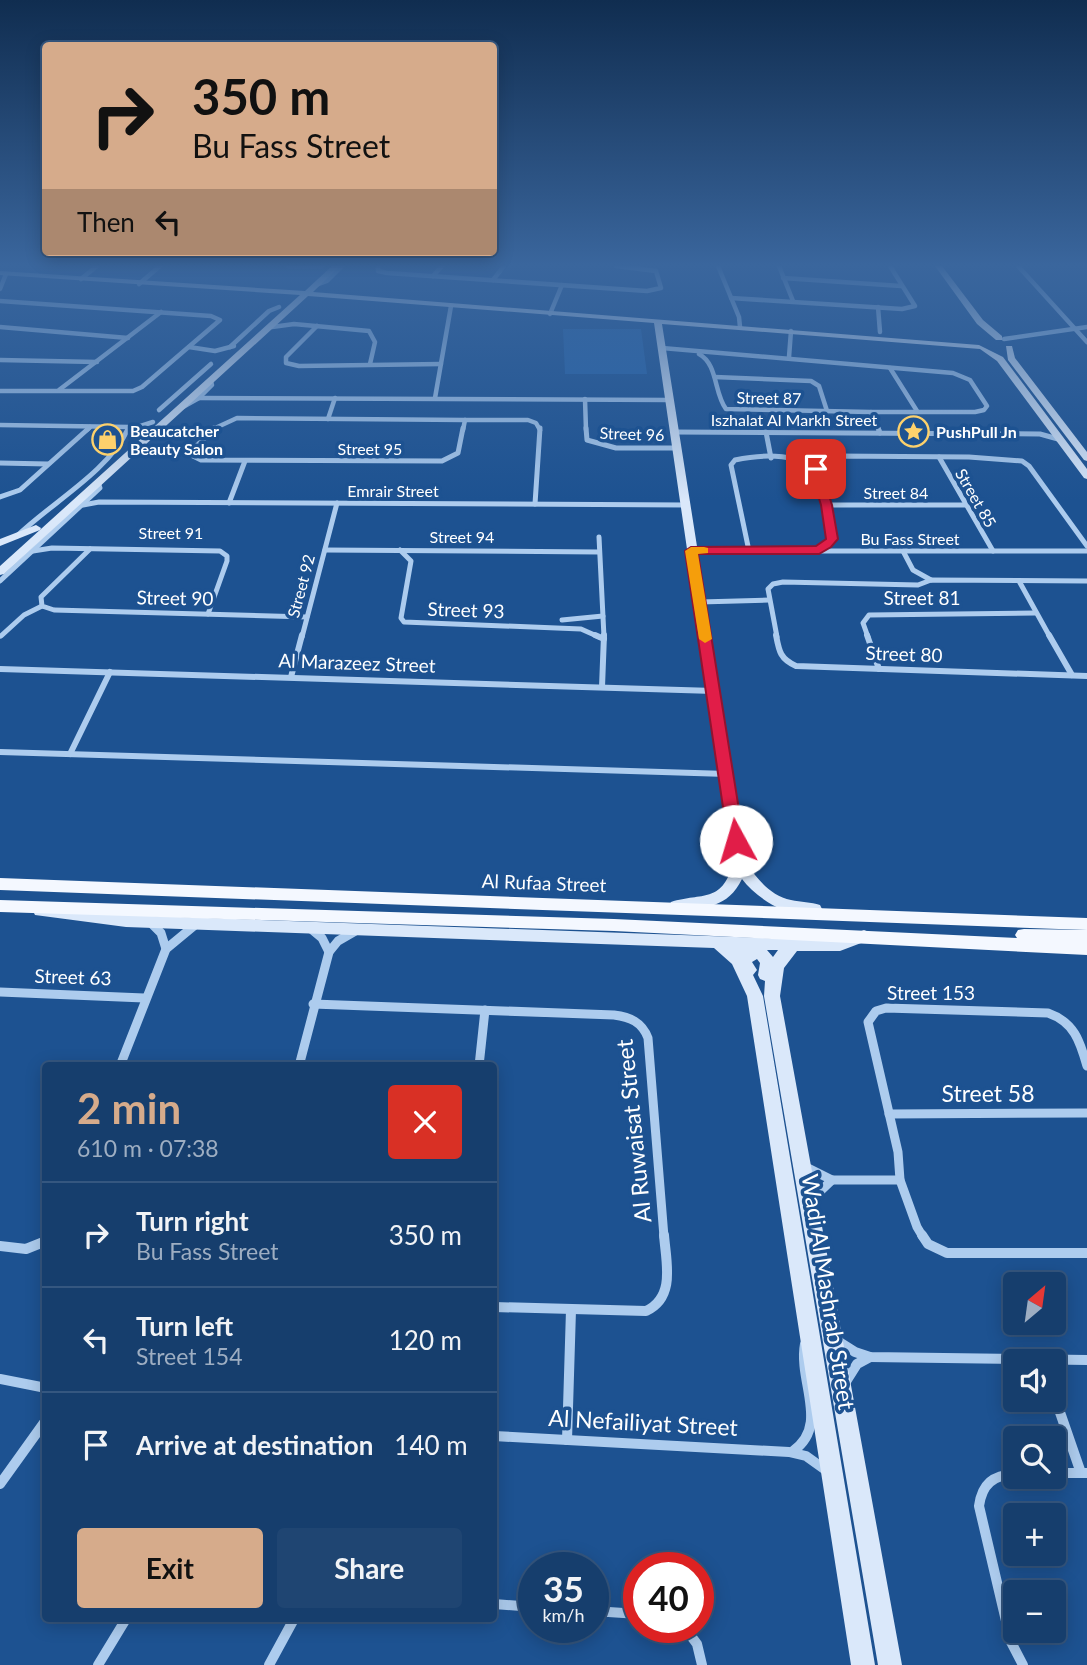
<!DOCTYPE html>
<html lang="en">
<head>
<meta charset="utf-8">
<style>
  :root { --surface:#163e6d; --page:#1f4572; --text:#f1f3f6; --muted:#9eaec2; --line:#355780; --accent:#d6ab8b }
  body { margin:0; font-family:Lato,sans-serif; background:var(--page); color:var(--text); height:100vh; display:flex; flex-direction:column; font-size:26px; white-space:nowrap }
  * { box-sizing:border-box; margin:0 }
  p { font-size:23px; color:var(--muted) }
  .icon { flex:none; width:38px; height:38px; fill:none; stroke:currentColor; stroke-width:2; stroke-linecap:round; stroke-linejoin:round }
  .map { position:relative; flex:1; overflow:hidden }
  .drawer { position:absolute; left:42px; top:1062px; width:455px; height:560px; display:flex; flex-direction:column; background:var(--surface); border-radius:7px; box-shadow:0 4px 18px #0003,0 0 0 2px var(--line) }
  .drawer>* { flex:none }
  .top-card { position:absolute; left:42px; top:42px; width:455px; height:214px; border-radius:7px; box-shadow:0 4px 18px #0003,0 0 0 2px var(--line); background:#d6ab8b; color:#111; overflow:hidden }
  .needle { width:46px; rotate:29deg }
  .fabs { position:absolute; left:1003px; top:1272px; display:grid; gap:14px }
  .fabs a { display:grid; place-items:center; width:63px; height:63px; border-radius:7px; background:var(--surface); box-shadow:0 4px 18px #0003,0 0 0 2px var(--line); font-size:35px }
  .speed { position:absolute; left:518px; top:1552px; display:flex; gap:14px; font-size:35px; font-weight:700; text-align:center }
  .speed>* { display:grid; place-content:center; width:91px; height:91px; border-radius:50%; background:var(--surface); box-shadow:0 4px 18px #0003,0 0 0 2px var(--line); line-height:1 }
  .speed small { font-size:18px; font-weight:400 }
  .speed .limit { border:10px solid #d22; background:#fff; color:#111 }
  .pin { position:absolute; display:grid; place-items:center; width:60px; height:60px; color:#fff; margin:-30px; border-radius:14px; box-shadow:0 4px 10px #0006 }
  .me { position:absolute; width:77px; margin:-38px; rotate:354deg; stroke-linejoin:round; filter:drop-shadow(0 0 5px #0008) }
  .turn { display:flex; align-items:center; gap:24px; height:147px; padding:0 35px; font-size:32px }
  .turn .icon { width:91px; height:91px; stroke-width:2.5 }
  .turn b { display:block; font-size:49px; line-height:60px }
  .then { display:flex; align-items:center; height:66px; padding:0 35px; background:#0003; gap:14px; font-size:26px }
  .round { display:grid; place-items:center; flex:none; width:74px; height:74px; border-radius:7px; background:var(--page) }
  .head { display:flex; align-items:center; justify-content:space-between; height:119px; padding:0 35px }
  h1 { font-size:42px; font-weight:700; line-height:52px; color:var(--accent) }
  .primary-button { display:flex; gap:14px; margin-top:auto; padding:14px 35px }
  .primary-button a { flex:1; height:80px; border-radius:7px; background:var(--accent); color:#111; font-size:28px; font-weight:700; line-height:80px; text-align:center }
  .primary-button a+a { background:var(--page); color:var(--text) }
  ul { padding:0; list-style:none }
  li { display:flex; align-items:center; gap:21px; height:105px; padding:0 35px; border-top:2px solid var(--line) }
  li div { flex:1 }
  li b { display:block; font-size:26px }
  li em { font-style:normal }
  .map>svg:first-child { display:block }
</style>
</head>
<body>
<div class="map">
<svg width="1087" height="1665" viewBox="0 0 1087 1665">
  <rect width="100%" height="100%" fill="#1d5291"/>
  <path fill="#2664aa" d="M 563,329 L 641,329 L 647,374 L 565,374 Z"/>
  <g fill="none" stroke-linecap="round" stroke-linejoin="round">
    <g stroke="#adccee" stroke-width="4.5">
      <path d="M 288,266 L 322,266"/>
      <path d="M 378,266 L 378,271 L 387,273 L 647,291 L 661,288 L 656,271 L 616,266"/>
      <path d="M 718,266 L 739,317 L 740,327"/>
      <path d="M 779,266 L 793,301"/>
      <path d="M 1018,266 L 1087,342"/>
      <path d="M 433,276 L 442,266"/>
      <path d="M 783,278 L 901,286"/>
      <path d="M 81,279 L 97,266"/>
      <path d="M 493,280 L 504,266"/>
      <path d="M 139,284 L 160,266"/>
      <path d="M 316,285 L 327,281 L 342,266"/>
      <path d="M 0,289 L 6,274"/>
      <path d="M 731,298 L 902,309 L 915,306 L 890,266"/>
      <path d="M 0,301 L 211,316 L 220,320 L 142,387 L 133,391 L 0,391"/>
      <path d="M 878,307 L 880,332"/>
      <path d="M 550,314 L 562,285"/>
      <path d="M 317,326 L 286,357 L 286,363 L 299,366 L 441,364"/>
      <path d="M 0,327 L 128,338"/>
      <path d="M 272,327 L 294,324 L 369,331 L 375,342 L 370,364"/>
      <path d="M 1004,339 L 1087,327"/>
      <path d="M 189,347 L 215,351 L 234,346"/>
      <path d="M 230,347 L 269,311 L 279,307"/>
      <path d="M 662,348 L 953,373 L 970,380 L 987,406 L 984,410 L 975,412 L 871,412 L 879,430"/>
      <path d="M 699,354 C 718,364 714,394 726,409 L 871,412"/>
      <path d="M 789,357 L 791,331"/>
      <path d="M 0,360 L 97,362"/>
      <path d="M 890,368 L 917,411"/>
      <path d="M 715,377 L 811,381 L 819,386 L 827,411"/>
      <path d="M 59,390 L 161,312"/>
      <path d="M 198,398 L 670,400"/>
      <path d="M 435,398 L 451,306"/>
      <path d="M 585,399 L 586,430"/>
      <path d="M 183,407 L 199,398 L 212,385 L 211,381"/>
      <path d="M 159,410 L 211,364"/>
      <path d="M 328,419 L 335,398"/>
      <path d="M 465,420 L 528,420 L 536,423 L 540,430"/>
      <path d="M 0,425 L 129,427"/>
      <path d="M 87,430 L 90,427"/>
      <path d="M 128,430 L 153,422"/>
      <path d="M 211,430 L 237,418 L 465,420"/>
      <path d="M 463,430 L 465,420"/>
    </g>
    <g stroke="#adccee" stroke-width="5">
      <path d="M 214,428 L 189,454 L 201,460 L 442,461 L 458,453 L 463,428"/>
      <path d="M 586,428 L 587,440 L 616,448 L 677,448"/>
      <path d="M 878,428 L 880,433"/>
      <path d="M 674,432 L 1040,434 L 1058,439"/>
      <path d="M 766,432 L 771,458"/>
      <path d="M 939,457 L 993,551"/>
      <path d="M 0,463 L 48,464"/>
      <path d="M 816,469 L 823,461 L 835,456 L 969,457 L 1022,461 L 1029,466 L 1087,546"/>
      <path d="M 0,497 L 20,490 L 89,428"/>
      <path d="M 229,503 L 245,461"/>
      <path d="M 535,504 L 540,428"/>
      <path d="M 83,505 L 99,502 L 686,505"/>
      <path d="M 826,505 L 965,505"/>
      <path d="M 17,536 C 51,503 108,472 128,429 L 132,428"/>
      <path d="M 599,537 L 604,637"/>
      <path d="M 90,549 L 41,597 L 42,606 L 54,610 L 307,617"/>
      <path d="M 325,550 L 599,552"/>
      <path d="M 400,550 L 411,561 L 401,618 L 404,622 L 581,629 L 599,637"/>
      <path d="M 33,551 L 52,548 L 220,551 L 227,556 L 227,561 L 208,614"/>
      <path d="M 691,551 L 1087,551"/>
      <path d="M 749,551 L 731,465 L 735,460 C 763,454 792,453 816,469 L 832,539 L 819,550"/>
      <path d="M 903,551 L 913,570 L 931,580"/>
      <path d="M 0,581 L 100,488 L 98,482"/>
      <path d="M 1019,581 L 1050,637"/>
      <path d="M 700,602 L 769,600"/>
      <path d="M 562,620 L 603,616"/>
      <path d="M 1,636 L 24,615 L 42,606"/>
      <path d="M 302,637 L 337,503"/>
      <path d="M 777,637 L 768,589 L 773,584 L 783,582 L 918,585 L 931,580 L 1087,581"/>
      <path d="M 868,637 L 863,623 L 869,615 L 1035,613"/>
    </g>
    <g stroke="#adccee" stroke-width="6">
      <path d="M 595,635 L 604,639"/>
      <path d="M 776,635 C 779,651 780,659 796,666 L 1087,676"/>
      <path d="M 867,635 L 879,669"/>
      <path d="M 1049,635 L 1072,675"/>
      <path d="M 0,669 L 714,691"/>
      <path d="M 291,677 L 302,635"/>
      <path d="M 602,687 L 604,635"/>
      <path d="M 0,752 L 727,774"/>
      <path d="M 70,754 L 110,672"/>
    </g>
    <g stroke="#adccee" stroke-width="9">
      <path d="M 151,923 L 161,933 L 166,949"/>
      <path d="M 310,928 L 322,938 L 329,952"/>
      <path d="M 0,992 L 144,998"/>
      <path d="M 313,1004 L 614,1015 C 630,1017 642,1022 648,1038 L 664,1237"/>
      <path d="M 120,1066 L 166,949 L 195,925"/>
      <path d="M 299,1066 L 329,952 L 338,941 L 357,930"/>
      <path d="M 479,1066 L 485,1010"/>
      <path d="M 889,1114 L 1087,1113"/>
      <path d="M 806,1167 L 832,1180 L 900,1180"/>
      <path d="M 810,1201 L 832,1180"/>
      <path d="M 923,1237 L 917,1227 L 900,1180 L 898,1152 L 868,1022 L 876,1011 L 886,1008 L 1048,1013 C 1074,1022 1080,1041 1087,1066"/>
    </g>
    <g stroke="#adccee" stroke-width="10">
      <path d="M 922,1235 L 928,1244 L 947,1253 L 1087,1253"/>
      <path d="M 0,1246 L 26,1249 L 46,1241"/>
      <path d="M 494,1307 L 646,1311 C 676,1297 666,1262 664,1235"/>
      <path d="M 836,1340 L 855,1352 L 870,1357 L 1087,1360"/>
      <path d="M 0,1379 L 46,1388"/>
      <path d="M 845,1383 L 857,1364 L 870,1357"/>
      <path d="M 1054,1395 L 1081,1473"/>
      <path d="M 494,1436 L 789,1452 L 806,1456 L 827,1471"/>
      <path d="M 567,1440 L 571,1310"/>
      <path d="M 793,1451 C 830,1425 798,1382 805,1344"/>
      <path d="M 1054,1473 L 1087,1473"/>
      <path d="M 1015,1474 C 993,1475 982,1484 979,1506 L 1011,1642 L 1023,1665"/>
      <path d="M 0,1484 L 46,1420"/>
      <path d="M 494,1604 L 534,1607"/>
      <path d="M 593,1611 L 639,1614"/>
      <path d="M 685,1628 L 697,1644 L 702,1665"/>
      <path d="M 98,1665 L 126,1619"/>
      <path d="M 269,1665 L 294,1619"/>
    </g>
    <g fill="#dae8fa" fill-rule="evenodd">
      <path d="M 332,266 L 340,266 L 313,292 L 979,345 L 1003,357 L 1087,469 L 1087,479 L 1084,478 L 997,361 L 980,349 L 662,324 L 747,864 C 758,880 771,896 791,900 C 801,902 811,902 820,905 L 822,909 L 820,913 C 792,921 758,900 742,879 C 728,908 705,908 676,911 L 671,910 L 669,906 L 671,902 C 703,892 721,904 733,864 L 654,323 L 308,296 L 4,574 L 0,575 L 0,566 L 300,295 L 0,275 L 0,271 L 305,291 Z"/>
      <path d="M 935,266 L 942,266 L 983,320 L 1002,336 L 1002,340 L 996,340 L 977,324 Z"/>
      <path d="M 1006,346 L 1012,346 L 1015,358 L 1087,452 L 1087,461 L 1084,460 L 1008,360 Z"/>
      <path d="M 36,525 L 41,528 L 40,530 L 0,546 L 0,539 Z"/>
      <path d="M 40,905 L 126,915 L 817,940 L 839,939 L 864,930 L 869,932 L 872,936 L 869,940 L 840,951 L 797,951 L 784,968 L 780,996 L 902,1665 L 878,1665 L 764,996 L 765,981 L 760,979 L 758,975 L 760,963 L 757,959 L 752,962 L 757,970 L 753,975 L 763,996 L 875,1665 L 851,1665 L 747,996 L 732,964 L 714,948 L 126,927 L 35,915 L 33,911 L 35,907 ZM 767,950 L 778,950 L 773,957 Z"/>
    </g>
    <g fill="#f4f8ff" fill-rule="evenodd">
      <path d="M 0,878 L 1087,918 L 1087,930 L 0,890 Z"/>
      <path d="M 0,900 L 614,919 L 1017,938 L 1015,935 L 1018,930 L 1024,929 L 1087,930 L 1087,955 L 614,931 L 0,912 Z"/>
    </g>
  </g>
  <linearGradient id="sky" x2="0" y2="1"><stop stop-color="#102d50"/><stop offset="0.53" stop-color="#3a669d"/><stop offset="1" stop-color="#3a669d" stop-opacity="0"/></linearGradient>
  <rect width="1087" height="500" fill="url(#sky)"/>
  <path fill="#e11d48" stroke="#92132f" stroke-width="2" d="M 816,466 L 821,469 L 832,505 L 838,539 L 831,547 L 819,554 L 698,554 L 744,841 L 736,847 L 728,841 L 685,551 L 691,547 L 816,546 L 826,539 L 821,505 L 810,469 Z"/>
  <path fill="#f59e0b" d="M 704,547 L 708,548 L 708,553 L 698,554 L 712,639 L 705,643 L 699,639 L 685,551 L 691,547 Z"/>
  <defs>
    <symbol id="sight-ring" viewBox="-11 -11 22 22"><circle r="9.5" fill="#1d5291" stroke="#fdd16c" stroke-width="1.5"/><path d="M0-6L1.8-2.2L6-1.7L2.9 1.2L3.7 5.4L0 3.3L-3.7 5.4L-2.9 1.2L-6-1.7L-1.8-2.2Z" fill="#fdd16c"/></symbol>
    <symbol id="shop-ring" viewBox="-11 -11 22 22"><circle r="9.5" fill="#1d5291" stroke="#fdd16c" stroke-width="1.5"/><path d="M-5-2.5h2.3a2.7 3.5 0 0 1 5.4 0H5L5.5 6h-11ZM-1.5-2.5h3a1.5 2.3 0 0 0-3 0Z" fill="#fdd16c"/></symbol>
  </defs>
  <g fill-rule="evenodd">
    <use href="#sight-ring" x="896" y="414" width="35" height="35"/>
    <use href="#shop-ring" x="90" y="422" width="35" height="35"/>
  </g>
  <g text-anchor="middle" stroke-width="7" stroke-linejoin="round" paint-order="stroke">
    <g font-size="16" fill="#fff" stroke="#1d5291">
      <text transform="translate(769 398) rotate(1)" y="6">Street 87</text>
      <text x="794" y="426">Iszhalat Al Markh Street</text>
      <text transform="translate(632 434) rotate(2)" y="6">Street 96</text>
      <text x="370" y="455">Street 95</text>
      <text x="393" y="497">Emrair Street</text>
      <text x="896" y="499">Street 84</text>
      <text transform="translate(976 498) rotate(60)" y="6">Street 85</text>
      <text x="171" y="539">Street 91</text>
      <text x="462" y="543">Street 94</text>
      <text x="910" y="545">Bu Fass Street</text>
      <text transform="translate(301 586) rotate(-75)" y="6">Street 92</text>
    </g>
    <g font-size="16" font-weight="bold" fill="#fff" stroke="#1d5291" text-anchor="start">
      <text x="130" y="437">Beaucatcher<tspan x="130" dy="18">Beauty Salon</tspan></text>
      <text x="936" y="438">PushPull Jn</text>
    </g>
    <g font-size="19" fill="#fff" stroke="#1d5291">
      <text transform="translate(175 598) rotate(1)" y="7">Street 90</text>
      <text x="922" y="605">Street 81</text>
      <text transform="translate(466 610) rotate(2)" y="7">Street 93</text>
      <text transform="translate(904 654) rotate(2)" y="7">Street 80</text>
      <text transform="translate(357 663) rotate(2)" y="7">Al Marazeez Street</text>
      <text transform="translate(544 883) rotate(2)" y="7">Al Rufaa Street</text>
      <text transform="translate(73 977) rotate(2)" y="7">Street 63</text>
      <text x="931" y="1000">Street 153</text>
    </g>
    <g font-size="23" fill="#fff" stroke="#1d5291">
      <text x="988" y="1102">Street 58</text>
      <text transform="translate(634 1131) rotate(-96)" y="8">Al Ruwaisat Street</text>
      <text transform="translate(828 1292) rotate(81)" y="8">Wadi Al Mashrab Street</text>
      <text transform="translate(643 1423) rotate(3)" y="8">Al Nefailiyat Street</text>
    </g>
  </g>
</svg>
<div class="fabs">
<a><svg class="needle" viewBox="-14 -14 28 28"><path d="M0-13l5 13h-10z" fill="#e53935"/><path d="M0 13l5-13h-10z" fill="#9eaec2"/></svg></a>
<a><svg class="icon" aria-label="sound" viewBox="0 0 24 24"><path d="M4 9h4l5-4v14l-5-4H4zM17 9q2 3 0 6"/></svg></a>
<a><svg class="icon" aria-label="search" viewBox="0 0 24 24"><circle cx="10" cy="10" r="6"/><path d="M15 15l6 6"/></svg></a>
<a>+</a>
<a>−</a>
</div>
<div class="speed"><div>35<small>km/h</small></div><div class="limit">40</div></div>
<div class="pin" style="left:816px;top:469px;background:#d93025"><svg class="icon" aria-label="arrive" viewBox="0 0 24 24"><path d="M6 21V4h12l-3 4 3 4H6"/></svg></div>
<svg class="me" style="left:736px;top:841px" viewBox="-20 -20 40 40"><circle r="19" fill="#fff"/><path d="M0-13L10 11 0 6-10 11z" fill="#e11d48"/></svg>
<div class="top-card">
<div class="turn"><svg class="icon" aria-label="right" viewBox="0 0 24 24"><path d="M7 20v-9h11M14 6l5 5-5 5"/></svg><div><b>350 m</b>Bu Fass Street</div></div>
<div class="then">Then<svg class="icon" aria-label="left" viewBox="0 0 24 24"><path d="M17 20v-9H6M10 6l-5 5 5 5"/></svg></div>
</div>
<section class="drawer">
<div class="head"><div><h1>2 min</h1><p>610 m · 07:38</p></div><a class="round" style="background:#d93025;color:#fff"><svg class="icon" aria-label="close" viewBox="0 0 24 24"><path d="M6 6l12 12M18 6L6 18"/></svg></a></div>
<ul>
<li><svg class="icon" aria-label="right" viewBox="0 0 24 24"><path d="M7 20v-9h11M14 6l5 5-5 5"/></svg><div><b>Turn right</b><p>Bu Fass Street</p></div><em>350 m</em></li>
<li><svg class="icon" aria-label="left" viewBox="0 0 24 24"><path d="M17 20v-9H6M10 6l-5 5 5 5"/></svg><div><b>Turn left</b><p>Street 154</p></div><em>120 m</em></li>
<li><svg class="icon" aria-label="arrive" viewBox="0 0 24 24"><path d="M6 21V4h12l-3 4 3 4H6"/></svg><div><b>Arrive at destination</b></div><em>140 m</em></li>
</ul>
<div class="primary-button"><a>Exit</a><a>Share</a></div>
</section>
</div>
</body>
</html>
